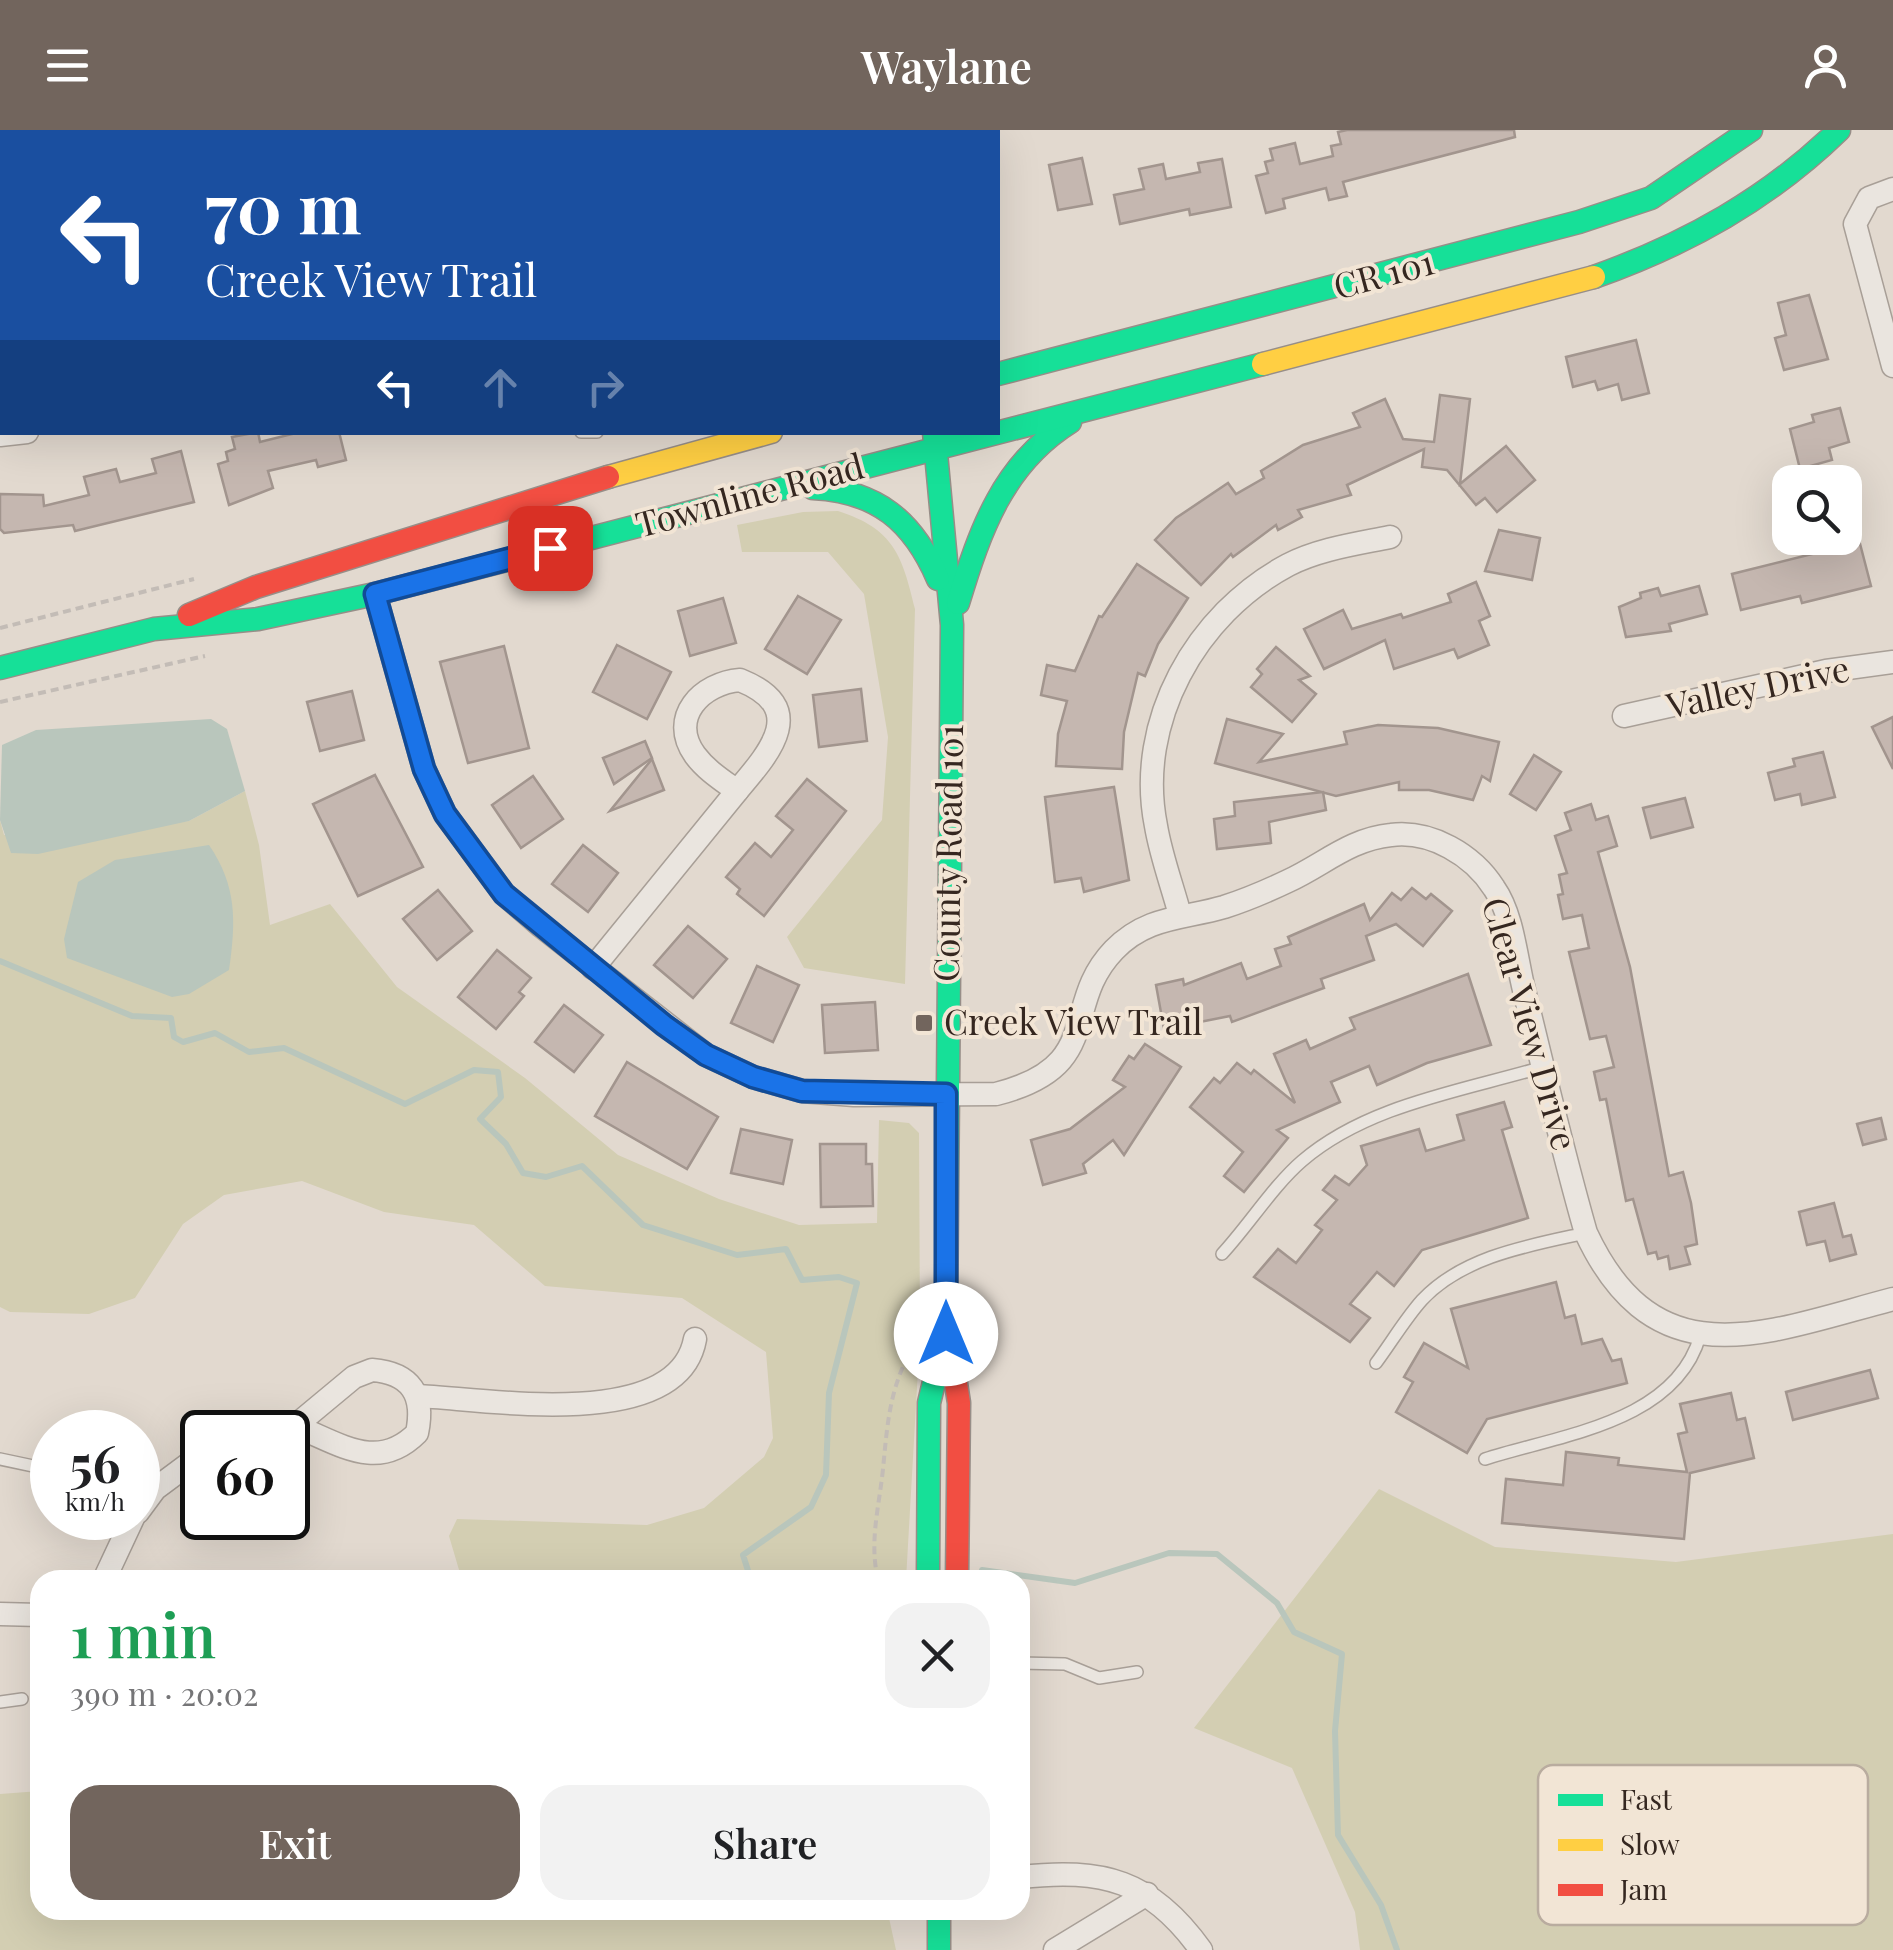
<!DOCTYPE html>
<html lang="en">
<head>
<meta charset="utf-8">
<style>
  :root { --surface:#fff; --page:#f2f2f2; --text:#202124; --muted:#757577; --accent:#72655d }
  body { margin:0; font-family:"Playfair Display",serif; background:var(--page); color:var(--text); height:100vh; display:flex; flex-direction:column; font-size:38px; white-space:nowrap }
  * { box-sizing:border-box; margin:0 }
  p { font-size:32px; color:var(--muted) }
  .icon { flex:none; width:55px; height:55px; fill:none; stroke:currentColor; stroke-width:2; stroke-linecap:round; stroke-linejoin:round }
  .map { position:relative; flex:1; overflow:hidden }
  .drawer { position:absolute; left:30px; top:1440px; width:1000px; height:350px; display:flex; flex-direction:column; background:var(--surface); border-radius:30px; box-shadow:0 10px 40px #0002 }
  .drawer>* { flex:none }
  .hud { position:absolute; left:0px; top:0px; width:1000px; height:305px; box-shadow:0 10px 40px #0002; background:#1a4fa0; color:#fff; overflow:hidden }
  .tools { position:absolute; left:1772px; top:335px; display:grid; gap:20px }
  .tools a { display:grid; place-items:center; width:90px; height:90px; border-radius:20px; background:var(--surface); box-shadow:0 10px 40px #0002; font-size:50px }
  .speed { position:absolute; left:30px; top:1280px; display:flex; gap:20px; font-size:50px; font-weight:700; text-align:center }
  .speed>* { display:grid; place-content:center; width:130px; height:130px; border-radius:50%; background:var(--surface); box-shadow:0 10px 40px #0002; line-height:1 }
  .speed small { font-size:25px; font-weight:400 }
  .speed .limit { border:5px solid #111; border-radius:15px; background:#fff; color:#111 }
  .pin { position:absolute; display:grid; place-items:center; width:85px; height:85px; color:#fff; margin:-42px; border-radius:20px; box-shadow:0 5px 15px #0006 }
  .me { position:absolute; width:110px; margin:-55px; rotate:0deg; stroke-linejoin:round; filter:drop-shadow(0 0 8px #0008) }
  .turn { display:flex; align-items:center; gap:35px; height:210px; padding:0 40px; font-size:45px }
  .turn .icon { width:130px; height:130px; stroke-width:2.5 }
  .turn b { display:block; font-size:70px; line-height:85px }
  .lanes { display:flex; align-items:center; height:95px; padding:0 40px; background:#0003; justify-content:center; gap:50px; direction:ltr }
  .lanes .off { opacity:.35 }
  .round { display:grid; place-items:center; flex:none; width:105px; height:105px; border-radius:30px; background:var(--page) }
  .overview { display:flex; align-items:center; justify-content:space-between; height:170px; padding:0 40px }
  h1 { font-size:60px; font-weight:600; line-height:75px; color:#1e9e55 }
  .action { display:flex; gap:20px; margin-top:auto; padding:20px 40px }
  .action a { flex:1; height:115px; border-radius:30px; background:var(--accent); color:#fff; font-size:40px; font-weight:600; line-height:115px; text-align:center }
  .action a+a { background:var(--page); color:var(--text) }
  header { display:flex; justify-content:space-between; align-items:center; height:130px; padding:0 40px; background:var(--accent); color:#fff; font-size:45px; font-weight:600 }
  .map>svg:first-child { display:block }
</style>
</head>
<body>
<header><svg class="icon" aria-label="menu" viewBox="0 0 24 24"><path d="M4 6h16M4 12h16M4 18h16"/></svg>Waylane<svg class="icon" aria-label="person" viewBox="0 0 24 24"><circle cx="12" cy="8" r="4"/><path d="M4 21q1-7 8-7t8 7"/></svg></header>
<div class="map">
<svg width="1893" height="1820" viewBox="0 0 1893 1820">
  <rect width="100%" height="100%" fill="#e2d9cf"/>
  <g fill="#d3ceb2">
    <path d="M 838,381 C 894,399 902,425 915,479 L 905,854 L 804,838 L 787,807 L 882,690 L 888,607 L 864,464 L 828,422 L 742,422 L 737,395 L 803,382 Z"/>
    <path d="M 245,661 L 259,715 L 270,795 L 330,774 L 397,857 L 525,948 L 618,1025 L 719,1069 L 799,1095 L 877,1093 L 879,990 L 909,993 L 919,1003 L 920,1205 L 906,1450 L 462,1450 L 449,1406 L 457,1389 L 647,1395 L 704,1378 L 764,1327 L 773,1308 L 766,1222 L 682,1168 L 545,1156 L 474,1095 L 384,1082 L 302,1051 L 224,1065 L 183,1094 L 135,1168 L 89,1184 L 10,1182 L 0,1177 L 0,690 L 4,705 L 189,691 Z"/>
    <path d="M 1379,1359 L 1495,1417 L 1676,1432 L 1893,1404 L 1893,1820 L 1360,1820 L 1355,1782 L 1292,1638 L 1194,1598 Z"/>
    <path d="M 40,1661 L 40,1780 L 357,1780 L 399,1790 L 476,1780 L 793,1780 L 805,1785 L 889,1788 L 896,1820 L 0,1820 L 0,1664 Z"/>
  </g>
  <g fill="#b9c6bc">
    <path d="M 211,589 L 227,599 L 245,661 L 189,691 L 38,724 L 11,723 L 0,690 L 2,615 L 36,600 Z"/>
    <path d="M 209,715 C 237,756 236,791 229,840 L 189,864 L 172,867 L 67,828 L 64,809 L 78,752 L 115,730 Z"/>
  </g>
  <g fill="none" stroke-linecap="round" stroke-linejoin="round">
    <g stroke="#b9c6bc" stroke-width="6">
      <path d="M 0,831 L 132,886 L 171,888 L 174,907 L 183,912 L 215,903 L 249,922 L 284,918 L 405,974 L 474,940 L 498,942 L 501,967 L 480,989 L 506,1014 L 523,1043 L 546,1047 L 582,1036 L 643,1095 L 737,1125 L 786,1119 L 802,1150 L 839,1147 L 857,1153 L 829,1263 L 826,1345 L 811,1377 L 743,1425 L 751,1450"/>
      <path d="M 982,1440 L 1075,1453 L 1169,1423 L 1217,1424 L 1277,1473 L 1294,1502 L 1342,1524 L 1335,1601 L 1338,1705 L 1381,1775 L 1397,1820"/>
      <path d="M 879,1450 L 897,1443"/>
    </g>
  </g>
  <g fill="#c5b7b0" stroke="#a2958e" stroke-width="2.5">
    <path d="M 1347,0 L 1514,0 L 1515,7 L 1343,52 L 1347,66 L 1329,70 L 1326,58 L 1283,69 L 1285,78 L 1266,83 L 1256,46 L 1268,43 L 1265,32 L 1273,30 L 1270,19 L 1295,13 L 1300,34 L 1333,26 L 1331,16 L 1341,14 L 1338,2 Z"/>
    <path d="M 1082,28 L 1092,74 L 1058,80 L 1049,35 Z"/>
    <path d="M 1222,29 L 1231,77 L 1190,85 L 1189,79 L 1120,94 L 1114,65 L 1144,59 L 1139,39 L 1163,34 L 1166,49 L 1200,42 L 1198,33 Z"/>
    <path d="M 1809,165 L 1828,229 L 1784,240 L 1775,208 L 1786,205 L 1778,173 Z"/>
    <path d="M 1636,210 L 1649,263 L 1622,270 L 1618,254 L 1598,260 L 1595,251 L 1573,257 L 1566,227 Z"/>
    <path d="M 1440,265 L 1470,269 L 1460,354 L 1506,316 L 1535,350 L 1497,382 L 1485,368 L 1476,375 L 1447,340 L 1422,337 L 1424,319 L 1347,355 L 1351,365 L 1298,380 L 1302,387 L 1278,400 L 1276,395 L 1233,427 L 1231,424 L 1201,455 L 1155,410 L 1176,388 L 1228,353 L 1236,364 L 1264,348 L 1261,341 L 1303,315 L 1360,297 L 1353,283 L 1385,269 L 1403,309 L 1434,312 Z"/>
    <path d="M 1840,278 L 1849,312 L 1829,318 L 1832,330 L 1800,339 L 1790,299 L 1814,292 L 1812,285 Z"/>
    <path d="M 258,302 L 260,312 L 300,302 L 339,302 L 346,330 L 318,337 L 316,330 L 268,341 L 273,358 L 229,375 L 218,334 L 228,331 L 226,322 L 235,319 L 232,307 Z"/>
    <path d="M 181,321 L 194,372 L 75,401 L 73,395 L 4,403 L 0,399 L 0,364 L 43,365 L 44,376 L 89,365 L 84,347 L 116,339 L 120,352 L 156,343 L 152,329 Z"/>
    <path d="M 1499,400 L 1540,408 L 1532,450 L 1485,441 Z"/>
    <path d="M 1858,406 L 1871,456 L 1802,473 L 1800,466 L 1741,480 L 1732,444 L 1832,419 L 1831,413 Z"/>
    <path d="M 1137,434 L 1188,468 L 1158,514 L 1145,546 L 1138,543 L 1124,602 L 1122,639 L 1056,636 L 1058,604 L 1067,571 L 1041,565 L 1047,535 L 1075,541 L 1099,486 L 1102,487 Z"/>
    <path d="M 1476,452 L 1490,486 L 1479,491 L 1489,515 L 1458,528 L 1454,519 L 1394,539 L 1385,510 L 1324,539 L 1304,499 L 1343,480 L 1352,499 L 1401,484 L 1403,488 L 1451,472 L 1448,464 Z"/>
    <path d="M 1699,456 L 1707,484 L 1669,494 L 1671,501 L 1626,507 L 1619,477 L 1641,468 L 1640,463 L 1658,458 L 1661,466 Z"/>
    <path d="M 798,466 L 841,490 L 807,544 L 765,519 Z"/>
    <path d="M 723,468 L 736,513 L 690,526 L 678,481 Z"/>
    <path d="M 617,515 L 671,542 L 647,589 L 593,562 Z"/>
    <path d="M 504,516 L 529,618 L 468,633 L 440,532 Z"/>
    <path d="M 1276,517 L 1310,546 L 1299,550 L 1316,564 L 1292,592 L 1251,557 L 1262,544 L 1257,539 Z"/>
    <path d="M 861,559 L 867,611 L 819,617 L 813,565 Z"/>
    <path d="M 352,561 L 364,610 L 320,621 L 307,572 Z"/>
    <path d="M 1893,587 L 1893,639 L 1872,597 Z"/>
    <path d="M 1227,589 L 1283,604 L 1259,632 L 1347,614 L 1344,602 L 1378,595 L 1438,598 L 1499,612 L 1490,651 L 1482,646 L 1473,670 L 1429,660 L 1399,660 L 1399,652 L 1336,666 L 1215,633 Z"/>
    <path d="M 645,611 L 652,628 L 614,654 L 603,628 Z"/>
    <path d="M 1823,622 L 1835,667 L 1802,675 L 1800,664 L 1775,670 L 1768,643 L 1795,636 L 1793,629 Z"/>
    <path d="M 1534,625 L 1561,642 L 1536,680 L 1510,664 Z"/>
    <path d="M 652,629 L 664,660 L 610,681 Z"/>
    <path d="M 375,645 L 423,737 L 358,766 L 313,674 Z"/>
    <path d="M 533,646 L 563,689 L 521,718 L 492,675 Z"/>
    <path d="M 807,649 L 846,681 L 764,786 L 737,764 L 740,759 L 726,747 L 755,713 L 771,727 L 793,700 L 776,686 Z"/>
    <path d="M 1114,657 L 1129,750 L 1084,762 L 1081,748 L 1055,752 L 1045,667 Z"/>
    <path d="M 1323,662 L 1326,680 L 1269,692 L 1271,713 L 1217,719 L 1214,689 L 1235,686 L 1234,672 Z"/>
    <path d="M 1685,668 L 1693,697 L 1651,708 L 1643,678 Z"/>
    <path d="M 1591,674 L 1596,690 L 1608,686 L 1617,716 L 1598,722 L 1630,837 L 1669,1046 L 1683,1042 L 1691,1073 L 1697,1114 L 1685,1117 L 1690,1134 L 1670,1139 L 1668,1126 L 1658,1129 L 1656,1122 L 1648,1124 L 1633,1069 L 1626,1071 L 1606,969 L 1600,970 L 1594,942 L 1614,937 L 1606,906 L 1590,909 L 1569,822 L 1589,818 L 1582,785 L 1563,789 L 1558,765 L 1563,764 L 1559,745 L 1567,743 L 1555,706 L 1571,700 L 1565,683 Z"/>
    <path d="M 583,715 L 618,743 L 588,782 L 552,754 Z"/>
    <path d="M 1412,758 L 1426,769 L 1431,764 L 1452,781 L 1423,816 L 1396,794 L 1366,806 L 1374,830 L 1321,849 L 1324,858 L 1232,892 L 1230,886 L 1164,899 L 1156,855 L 1183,849 L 1184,855 L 1241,833 L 1247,849 L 1281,836 L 1275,819 L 1291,814 L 1288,807 L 1364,774 L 1370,790 L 1392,763 L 1401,770 Z"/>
    <path d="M 438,760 L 472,801 L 437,830 L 403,789 Z"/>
    <path d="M 688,796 L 727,829 L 693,868 L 654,835 Z"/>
    <path d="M 497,820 L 531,848 L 519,862 L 524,866 L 496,899 L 458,867 Z"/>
    <path d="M 757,836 L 799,855 L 773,912 L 731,893 Z"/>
    <path d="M 1468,844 L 1491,915 L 1427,933 L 1377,955 L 1369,936 L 1331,952 L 1340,972 L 1277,1000 L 1288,1008 L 1244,1062 L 1224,1046 L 1243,1022 L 1190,977 L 1214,948 L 1220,953 L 1237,933 L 1251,944 L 1254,940 L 1295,973 L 1274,924 L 1306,910 L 1310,919 L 1355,899 L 1350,888 Z"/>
    <path d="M 875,872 L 878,920 L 825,923 L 822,875 Z"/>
    <path d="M 564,875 L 603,905 L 574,942 L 535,912 Z"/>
    <path d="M 1145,914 L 1181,937 L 1124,1025 L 1113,1010 L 1083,1034 L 1086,1043 L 1043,1055 L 1031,1010 L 1070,999 L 1125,957 L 1113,950 L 1129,926 L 1134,929 Z"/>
    <path d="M 627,932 L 718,987 L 687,1039 L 595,986 Z"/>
    <path d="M 1504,972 L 1512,997 L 1502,1000 L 1528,1088 L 1422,1120 L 1394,1156 L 1377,1142 L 1350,1174 L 1370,1188 L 1350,1212 L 1254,1147 L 1278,1119 L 1296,1133 L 1322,1100 L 1315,1095 L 1337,1070 L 1323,1060 L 1335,1046 L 1349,1055 L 1367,1035 L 1361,1016 L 1419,999 L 1426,1021 L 1464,1010 L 1457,985 Z"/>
    <path d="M 1881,988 L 1886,1009 L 1863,1015 L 1857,994 Z"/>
    <path d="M 741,999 L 792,1010 L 783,1054 L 731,1043 Z"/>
    <path d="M 820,1014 L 866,1014 L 866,1034 L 872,1034 L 873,1076 L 821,1077 Z"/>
    <path d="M 1834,1073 L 1843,1107 L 1851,1105 L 1856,1124 L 1830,1131 L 1825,1111 L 1807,1115 L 1799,1082 Z"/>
    <path d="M 1556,1152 L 1565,1188 L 1575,1185 L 1582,1214 L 1602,1209 L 1612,1231 L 1621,1229 L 1627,1253 L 1487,1289 L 1467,1323 L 1396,1282 L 1413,1252 L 1404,1247 L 1424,1213 L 1468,1238 L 1451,1179 Z"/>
    <path d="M 1870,1240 L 1878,1268 L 1793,1290 L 1786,1262 Z"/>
    <path d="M 1731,1263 L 1737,1290 L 1745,1288 L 1754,1328 L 1690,1343 L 1684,1409 L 1502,1393 L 1506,1349 L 1563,1355 L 1566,1322 L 1619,1328 L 1618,1335 L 1687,1342 L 1678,1304 L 1687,1302 L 1680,1274 Z"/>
  </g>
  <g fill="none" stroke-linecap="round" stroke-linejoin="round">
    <defs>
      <g id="lane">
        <path d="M 704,0 L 705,2"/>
        <path d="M 654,2 L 655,0"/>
        <path d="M 749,2 L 758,0"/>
        <path d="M 581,302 L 597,302"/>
        <path d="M 1222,1124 C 1248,1096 1274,1055 1302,1031 C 1367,975 1462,961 1543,937"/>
        <path d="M 1376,1233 C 1391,1213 1405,1189 1422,1170 C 1463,1126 1531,1115 1586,1103"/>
        <path d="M 0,1329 L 52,1340"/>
        <path d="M 1485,1329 C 1559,1305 1675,1293 1700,1206"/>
        <path d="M 1020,1533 L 1065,1534 L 1099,1548 L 1137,1542"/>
        <path d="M 0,1572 L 22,1569"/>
      </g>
      <g id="street">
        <path d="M 26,2 L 26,0"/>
        <path d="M 1893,59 L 1869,68 L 1855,94 L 1893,236"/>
        <path d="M 0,70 L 2,67"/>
        <path d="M 0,305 L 27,302"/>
        <path d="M 375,464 L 424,639 L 445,684 L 504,764 L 541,796 L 706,925 L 753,947 L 802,961 L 854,965 L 996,964 C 1106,936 1060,876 1114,820 C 1147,786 1183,789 1224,777 C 1246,770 1267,761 1288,751 C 1323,735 1350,709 1391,705 C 1431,700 1473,725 1494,758 C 1513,785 1516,828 1524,860 C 1544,941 1563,1023 1586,1103 C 1656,1253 1767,1202 1893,1169"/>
        <path d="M 740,550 C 809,578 771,621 737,661 C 722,650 706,640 695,625 C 668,587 702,553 740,550 Z"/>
        <path d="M 1624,586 L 1826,541 L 1893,532"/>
        <path d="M 1180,785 C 1172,755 1161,726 1156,696 C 1135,592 1196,484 1288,435 C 1319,419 1356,414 1390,407"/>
        <path d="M 593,838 L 737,661"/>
        <path d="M 372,1240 C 411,1243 425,1265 417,1303 C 377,1343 339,1313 295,1296 L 354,1247 Z"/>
        <path d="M 418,1266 C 488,1269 678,1303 695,1209"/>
        <path d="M 257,1302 L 295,1296"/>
        <path d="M 138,1382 L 155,1359 L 202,1324"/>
        <path d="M 104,1450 L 133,1388"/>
        <path d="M 0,1484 L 40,1485"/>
        <path d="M 1020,1747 C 1103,1738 1151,1750 1201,1820"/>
        <path d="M 1055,1820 L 1147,1764"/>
      </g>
      <g id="fast">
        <path d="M 853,0 L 854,2"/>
        <path d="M 1594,147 C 1687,114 1768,69 1839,0"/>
        <path d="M 998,244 L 1579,92 L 1651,68 L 1751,0"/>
        <path d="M 934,302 L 952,495 L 946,1188"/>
        <path d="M 813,358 C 877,361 913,391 938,449"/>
        <path d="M 958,473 C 980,400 1003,334 1070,292"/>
        <path d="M 0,538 L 154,499 L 258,489 L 375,464 L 1263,234"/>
        <path d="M 928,1450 L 929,1273 L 945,1206"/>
        <path d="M 939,1780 L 939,1820"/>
      </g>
      <g id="slow">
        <path d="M 1263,234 L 1594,147"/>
        <path d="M 608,347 L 771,302"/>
      </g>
      <g id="jam">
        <path d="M 189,485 L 256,457 L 608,347"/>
        <path d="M 946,1188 L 959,1273 L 957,1450"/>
      </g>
    </defs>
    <use href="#lane" stroke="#a89f97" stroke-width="14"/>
    <use href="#street" stroke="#a89f97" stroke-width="25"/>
    <use href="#fast" stroke="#978e88" stroke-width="25"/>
    <use href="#slow" stroke="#978e88" stroke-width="25"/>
    <use href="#jam" stroke="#978e88" stroke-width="25"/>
    <g stroke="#c3bcb6" stroke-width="4" stroke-dasharray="8 5" stroke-linecap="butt">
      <path d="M 821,0 L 821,2"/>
      <path d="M 893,0 L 893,2"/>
      <path d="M 0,498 L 194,449"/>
      <path d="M 0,572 L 205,526"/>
      <path d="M 878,1450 C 869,1411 879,1378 883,1339 C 887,1298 889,1262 909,1224"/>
      <path d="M 906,1780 L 908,1791"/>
    </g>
    <use href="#lane" stroke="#eae5df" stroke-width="11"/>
    <use href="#street" stroke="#eae5df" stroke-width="22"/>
    <use href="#fast" stroke="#16e098" stroke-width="22"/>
    <use href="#slow" stroke="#ffcf43" stroke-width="22"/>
    <use href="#jam" stroke="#f24e42" stroke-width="22"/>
  </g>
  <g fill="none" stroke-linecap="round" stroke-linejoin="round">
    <defs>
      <path id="route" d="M 550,418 L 375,464 L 424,639 L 445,684 L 504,764 L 664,895 L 706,925 L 753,947 L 802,961 L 946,964 L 946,1204"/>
    </defs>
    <use href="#route" stroke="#114b97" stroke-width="25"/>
    <use href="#route" stroke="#1a73e8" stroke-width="18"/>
  </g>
  <rect fill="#72655d" stroke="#f2e5d5" stroke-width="4" x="914" y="883" width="20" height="20" rx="5"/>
  <g text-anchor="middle" stroke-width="8" stroke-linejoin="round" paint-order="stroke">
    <g font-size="35" fill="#352720" stroke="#f2e5d5">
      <text transform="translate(1384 145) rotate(-15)" y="12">CR 101</text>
      <text transform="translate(750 366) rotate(-15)" y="12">Townline Road</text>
      <text transform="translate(1758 558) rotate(-12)" y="12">Valley Drive</text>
      <text transform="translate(949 723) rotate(-89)" y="12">County Road 101</text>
      <text transform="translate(1529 894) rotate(74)" y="12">Clear View Drive</text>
    </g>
    <g font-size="35" fill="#352720" stroke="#f2e5d5" text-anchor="start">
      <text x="944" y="905">Creek View Trail</text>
    </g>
  </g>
  <rect x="1538" y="1635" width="330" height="160" rx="15" fill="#f2e5d5" stroke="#b9ac9f" stroke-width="2.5"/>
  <rect x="1558" y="1664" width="45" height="12" fill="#16e098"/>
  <rect x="1558" y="1709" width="45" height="12" fill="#ffcf43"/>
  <rect x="1558" y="1754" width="45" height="12" fill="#f24e42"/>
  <g font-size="28" fill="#352720">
    <text x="1620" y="1680">Fast</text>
    <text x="1620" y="1725">Slow</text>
    <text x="1620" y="1770">Jam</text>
  </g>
</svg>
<div class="tools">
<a><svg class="icon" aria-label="search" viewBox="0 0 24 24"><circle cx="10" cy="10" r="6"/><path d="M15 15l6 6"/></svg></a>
</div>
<div class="speed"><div>56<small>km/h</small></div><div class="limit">60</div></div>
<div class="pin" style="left:550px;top:418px;background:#d93025"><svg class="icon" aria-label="arrive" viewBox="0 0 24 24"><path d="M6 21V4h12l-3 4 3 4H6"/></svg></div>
<svg class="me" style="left:946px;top:1204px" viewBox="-20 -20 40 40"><circle r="19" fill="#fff"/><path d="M0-13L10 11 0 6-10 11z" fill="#1a73e8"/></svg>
<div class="hud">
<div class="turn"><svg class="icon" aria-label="left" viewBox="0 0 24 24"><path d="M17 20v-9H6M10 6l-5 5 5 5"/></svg><div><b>70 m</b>Creek View Trail</div></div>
<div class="lanes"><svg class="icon" aria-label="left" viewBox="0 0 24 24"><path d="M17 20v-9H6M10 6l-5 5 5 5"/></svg><svg class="icon off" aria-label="ahead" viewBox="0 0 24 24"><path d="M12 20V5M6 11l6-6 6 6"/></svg><svg class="icon off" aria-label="right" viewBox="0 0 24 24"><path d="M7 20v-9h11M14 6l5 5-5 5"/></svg></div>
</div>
<section class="drawer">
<div class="overview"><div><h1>1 min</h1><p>390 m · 20:02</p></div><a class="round"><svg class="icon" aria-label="close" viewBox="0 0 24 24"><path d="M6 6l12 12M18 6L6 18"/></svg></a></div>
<div class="action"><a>Exit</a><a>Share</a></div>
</section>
</div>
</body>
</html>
